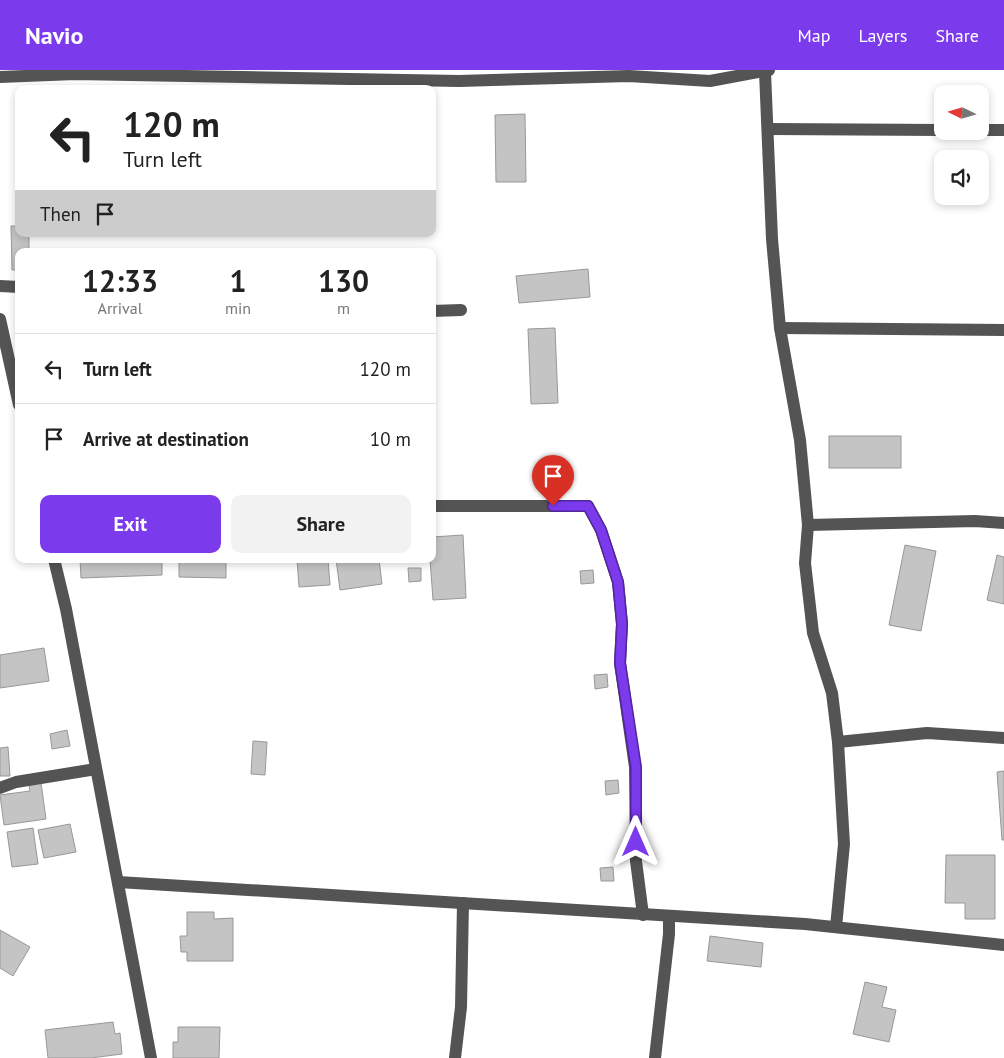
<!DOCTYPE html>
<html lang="en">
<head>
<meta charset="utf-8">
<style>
  :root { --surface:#fff; --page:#f2f2f2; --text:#222; --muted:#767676; --line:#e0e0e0; --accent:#7c3aed }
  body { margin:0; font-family:"PT Sans",sans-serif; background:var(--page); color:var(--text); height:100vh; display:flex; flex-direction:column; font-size:19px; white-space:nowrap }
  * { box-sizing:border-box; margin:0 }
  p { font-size:16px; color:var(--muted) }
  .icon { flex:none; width:28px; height:28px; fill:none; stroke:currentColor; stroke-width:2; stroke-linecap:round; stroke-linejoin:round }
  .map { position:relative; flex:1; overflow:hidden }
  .details { position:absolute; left:15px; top:178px; width:421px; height:315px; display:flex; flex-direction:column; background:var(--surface); border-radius:10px; box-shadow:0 2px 8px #0003 }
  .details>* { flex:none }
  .guide { position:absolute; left:15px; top:15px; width:421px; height:152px; border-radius:10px; box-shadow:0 2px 8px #0003; background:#fff; color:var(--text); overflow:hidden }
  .needle { width:32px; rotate:275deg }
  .fabs { position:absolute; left:934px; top:15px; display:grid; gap:10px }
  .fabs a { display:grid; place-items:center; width:55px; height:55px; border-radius:10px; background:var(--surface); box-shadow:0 2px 8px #0003; font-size:25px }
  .pin { position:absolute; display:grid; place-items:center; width:42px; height:42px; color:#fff; margin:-51px -21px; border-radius:50% 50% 50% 0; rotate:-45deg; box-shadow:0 0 5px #0007 }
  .pin .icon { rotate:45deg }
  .me { position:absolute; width:55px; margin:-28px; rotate:0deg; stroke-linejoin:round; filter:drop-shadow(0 0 4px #0008) }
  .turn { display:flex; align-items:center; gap:18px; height:105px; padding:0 25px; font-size:22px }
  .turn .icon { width:65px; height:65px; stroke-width:2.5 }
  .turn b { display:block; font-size:35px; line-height:42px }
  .then { display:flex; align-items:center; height:48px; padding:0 25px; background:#0003; gap:10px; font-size:19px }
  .eta { display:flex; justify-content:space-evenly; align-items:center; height:85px; text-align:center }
  .eta b { font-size:30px; font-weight:700; line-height:35px }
  .primary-button { display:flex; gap:10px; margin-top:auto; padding:10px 25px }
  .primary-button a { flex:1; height:58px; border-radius:10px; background:var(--accent); color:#fff; font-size:20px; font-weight:700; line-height:58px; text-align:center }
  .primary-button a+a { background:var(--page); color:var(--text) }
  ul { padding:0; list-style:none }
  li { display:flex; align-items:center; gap:15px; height:70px; padding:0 25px; border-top:1px solid var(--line) }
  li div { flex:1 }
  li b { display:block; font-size:19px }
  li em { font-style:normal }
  header { display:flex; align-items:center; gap:30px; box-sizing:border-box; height:70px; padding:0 25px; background:var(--accent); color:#fff }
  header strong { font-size:24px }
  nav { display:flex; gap:28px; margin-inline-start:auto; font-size:18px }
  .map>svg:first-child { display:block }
</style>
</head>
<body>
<header>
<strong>Navio</strong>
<nav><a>Map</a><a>Layers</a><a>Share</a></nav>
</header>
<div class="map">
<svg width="1004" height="988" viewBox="0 0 1004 988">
  <rect width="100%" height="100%" fill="#fff"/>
  <g fill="#c4c4c4" stroke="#989898">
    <path d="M 525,44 L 526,112 L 496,112 L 495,45 Z"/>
    <path d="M 11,156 L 19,156 L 19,164 L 29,164 L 29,181 L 19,181 L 19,200 L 12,200 Z"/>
    <path d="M 588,199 L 590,227 L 519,233 L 516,206 Z"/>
    <path d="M 555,258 L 558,333 L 531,334 L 528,259 Z"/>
    <rect x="829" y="366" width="72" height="32"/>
    <path d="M 463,465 L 466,528 L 433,530 L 430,489 L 432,489 L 432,467 Z"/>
    <path d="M 905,475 L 936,481 L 921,561 L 889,555 Z"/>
    <path d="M 997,485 L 1004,487 L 1004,534 L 987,530 Z"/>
    <path d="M 80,489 L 162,489 L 162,505 L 81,508 Z"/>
    <path d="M 179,489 L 226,489 L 226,508 L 179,507 Z"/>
    <path d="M 297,489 L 328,489 L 330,515 L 299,517 Z"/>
    <path d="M 336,489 L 379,489 L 382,514 L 340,520 Z"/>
    <path d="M 408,498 L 421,498 L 421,511 L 409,512 Z"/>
    <path d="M 593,500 L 594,513 L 581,514 L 580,501 Z"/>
    <path d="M 44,578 L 49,611 L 0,618 L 0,585 Z"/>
    <path d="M 607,604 L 608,617 L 595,619 L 594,605 Z"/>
    <path d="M 67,660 L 70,676 L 52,679 L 50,664 Z"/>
    <path d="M 253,671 L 267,672 L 265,705 L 251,704 Z"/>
    <path d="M 8,677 L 10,706 L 0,706 L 0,678 Z"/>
    <path d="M 1004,701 L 1004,770 L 1002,770 L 997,702 Z"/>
    <path d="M 618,710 L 619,723 L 606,725 L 605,711 Z"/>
    <path d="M 41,713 L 46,749 L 4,755 L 0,725 L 30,721 L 29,715 Z"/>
    <path d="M 70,754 L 76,782 L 44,788 L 38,760 Z"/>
    <path d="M 33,758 L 38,794 L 12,797 L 7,762 Z"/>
    <path d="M 946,785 L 995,785 L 995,849 L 965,849 L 965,833 L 945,833 Z"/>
    <path d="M 613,797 L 614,811 L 601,811 L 600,798 Z"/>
    <path d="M 187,842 L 214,842 L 214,849 L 233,848 L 233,891 L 187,891 L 187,882 L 181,882 L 180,866 L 187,866 Z"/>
    <path d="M 0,860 L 30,877 L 13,906 L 0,898 Z"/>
    <path d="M 710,866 L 763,873 L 761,897 L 707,891 Z"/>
    <path d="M 865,912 L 887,917 L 882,937 L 896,940 L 889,972 L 853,964 Z"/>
    <path d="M 113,952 L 115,964 L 120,963 L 122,984 L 91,988 L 48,988 L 45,960 Z"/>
    <path d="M 178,957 L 220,957 L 219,988 L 173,988 L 173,972 L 178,972 Z"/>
  </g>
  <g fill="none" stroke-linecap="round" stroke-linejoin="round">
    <g stroke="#545454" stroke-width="12">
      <path d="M 765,2 L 772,169 L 780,258 L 800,370 L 808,455 L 805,493 L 813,563 L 832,623 L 838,672 L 844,774 L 836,857"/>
      <path d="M 0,7 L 75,4 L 459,11 L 629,6 L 710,11 L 769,0"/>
      <path d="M 769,59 L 942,60"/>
      <path d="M 980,60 L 1004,60"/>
      <path d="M 0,216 L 19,217"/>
      <path d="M 432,241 L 461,240"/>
      <path d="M 0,249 L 19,335"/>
      <path d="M 780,258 L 1004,260"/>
      <path d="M 432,436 L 588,436 L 601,460 L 618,512 L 622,554 L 620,593 L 635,697 L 636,791 L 643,845"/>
      <path d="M 808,455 L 975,451 L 1004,453"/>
      <path d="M 54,489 L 66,539 L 151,988"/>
      <path d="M 838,672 L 927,663 L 1004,668"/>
      <path d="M 0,718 L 16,712 L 96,699"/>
      <path d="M 118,812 L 805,854 L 1004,875"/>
      <path d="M 455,988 L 461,937 L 463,833"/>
      <path d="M 655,988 L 669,864 L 669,846"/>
    </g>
  </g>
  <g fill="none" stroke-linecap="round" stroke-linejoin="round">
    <defs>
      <path id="route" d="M 553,436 L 588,436 L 601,460 L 618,512 L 622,554 L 620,593 L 636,697 L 636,772"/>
    </defs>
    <use href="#route" stroke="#51269a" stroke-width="12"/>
    <use href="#route" stroke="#7c3aed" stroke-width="9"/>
  </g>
</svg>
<div class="fabs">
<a><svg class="needle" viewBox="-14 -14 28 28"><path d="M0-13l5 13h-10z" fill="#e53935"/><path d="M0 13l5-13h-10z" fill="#767676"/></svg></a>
<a><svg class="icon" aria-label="sound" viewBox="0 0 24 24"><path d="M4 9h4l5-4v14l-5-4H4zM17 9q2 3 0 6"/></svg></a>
</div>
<div class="pin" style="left:553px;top:436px;background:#d93025"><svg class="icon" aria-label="arrive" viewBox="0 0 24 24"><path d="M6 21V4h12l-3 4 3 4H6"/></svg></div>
<svg class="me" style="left:636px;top:772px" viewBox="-20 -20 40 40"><path d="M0-17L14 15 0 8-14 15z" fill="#7c3aed" stroke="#fff" stroke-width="4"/></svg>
<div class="guide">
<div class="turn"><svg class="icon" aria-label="left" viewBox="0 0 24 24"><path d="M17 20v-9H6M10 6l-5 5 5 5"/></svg><div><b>120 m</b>Turn left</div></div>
<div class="then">Then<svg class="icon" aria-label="arrive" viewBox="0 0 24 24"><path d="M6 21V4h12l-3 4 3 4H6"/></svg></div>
</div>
<section class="details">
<div class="eta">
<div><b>12:33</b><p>Arrival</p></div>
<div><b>1</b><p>min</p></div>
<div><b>130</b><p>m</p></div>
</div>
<ul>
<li><svg class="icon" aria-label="left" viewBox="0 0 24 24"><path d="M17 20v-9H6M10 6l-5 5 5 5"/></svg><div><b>Turn left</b></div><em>120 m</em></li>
<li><svg class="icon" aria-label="arrive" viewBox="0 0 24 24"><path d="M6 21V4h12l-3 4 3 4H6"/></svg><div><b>Arrive at destination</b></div><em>10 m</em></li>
</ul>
<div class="primary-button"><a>Exit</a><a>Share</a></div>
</section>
</div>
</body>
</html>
